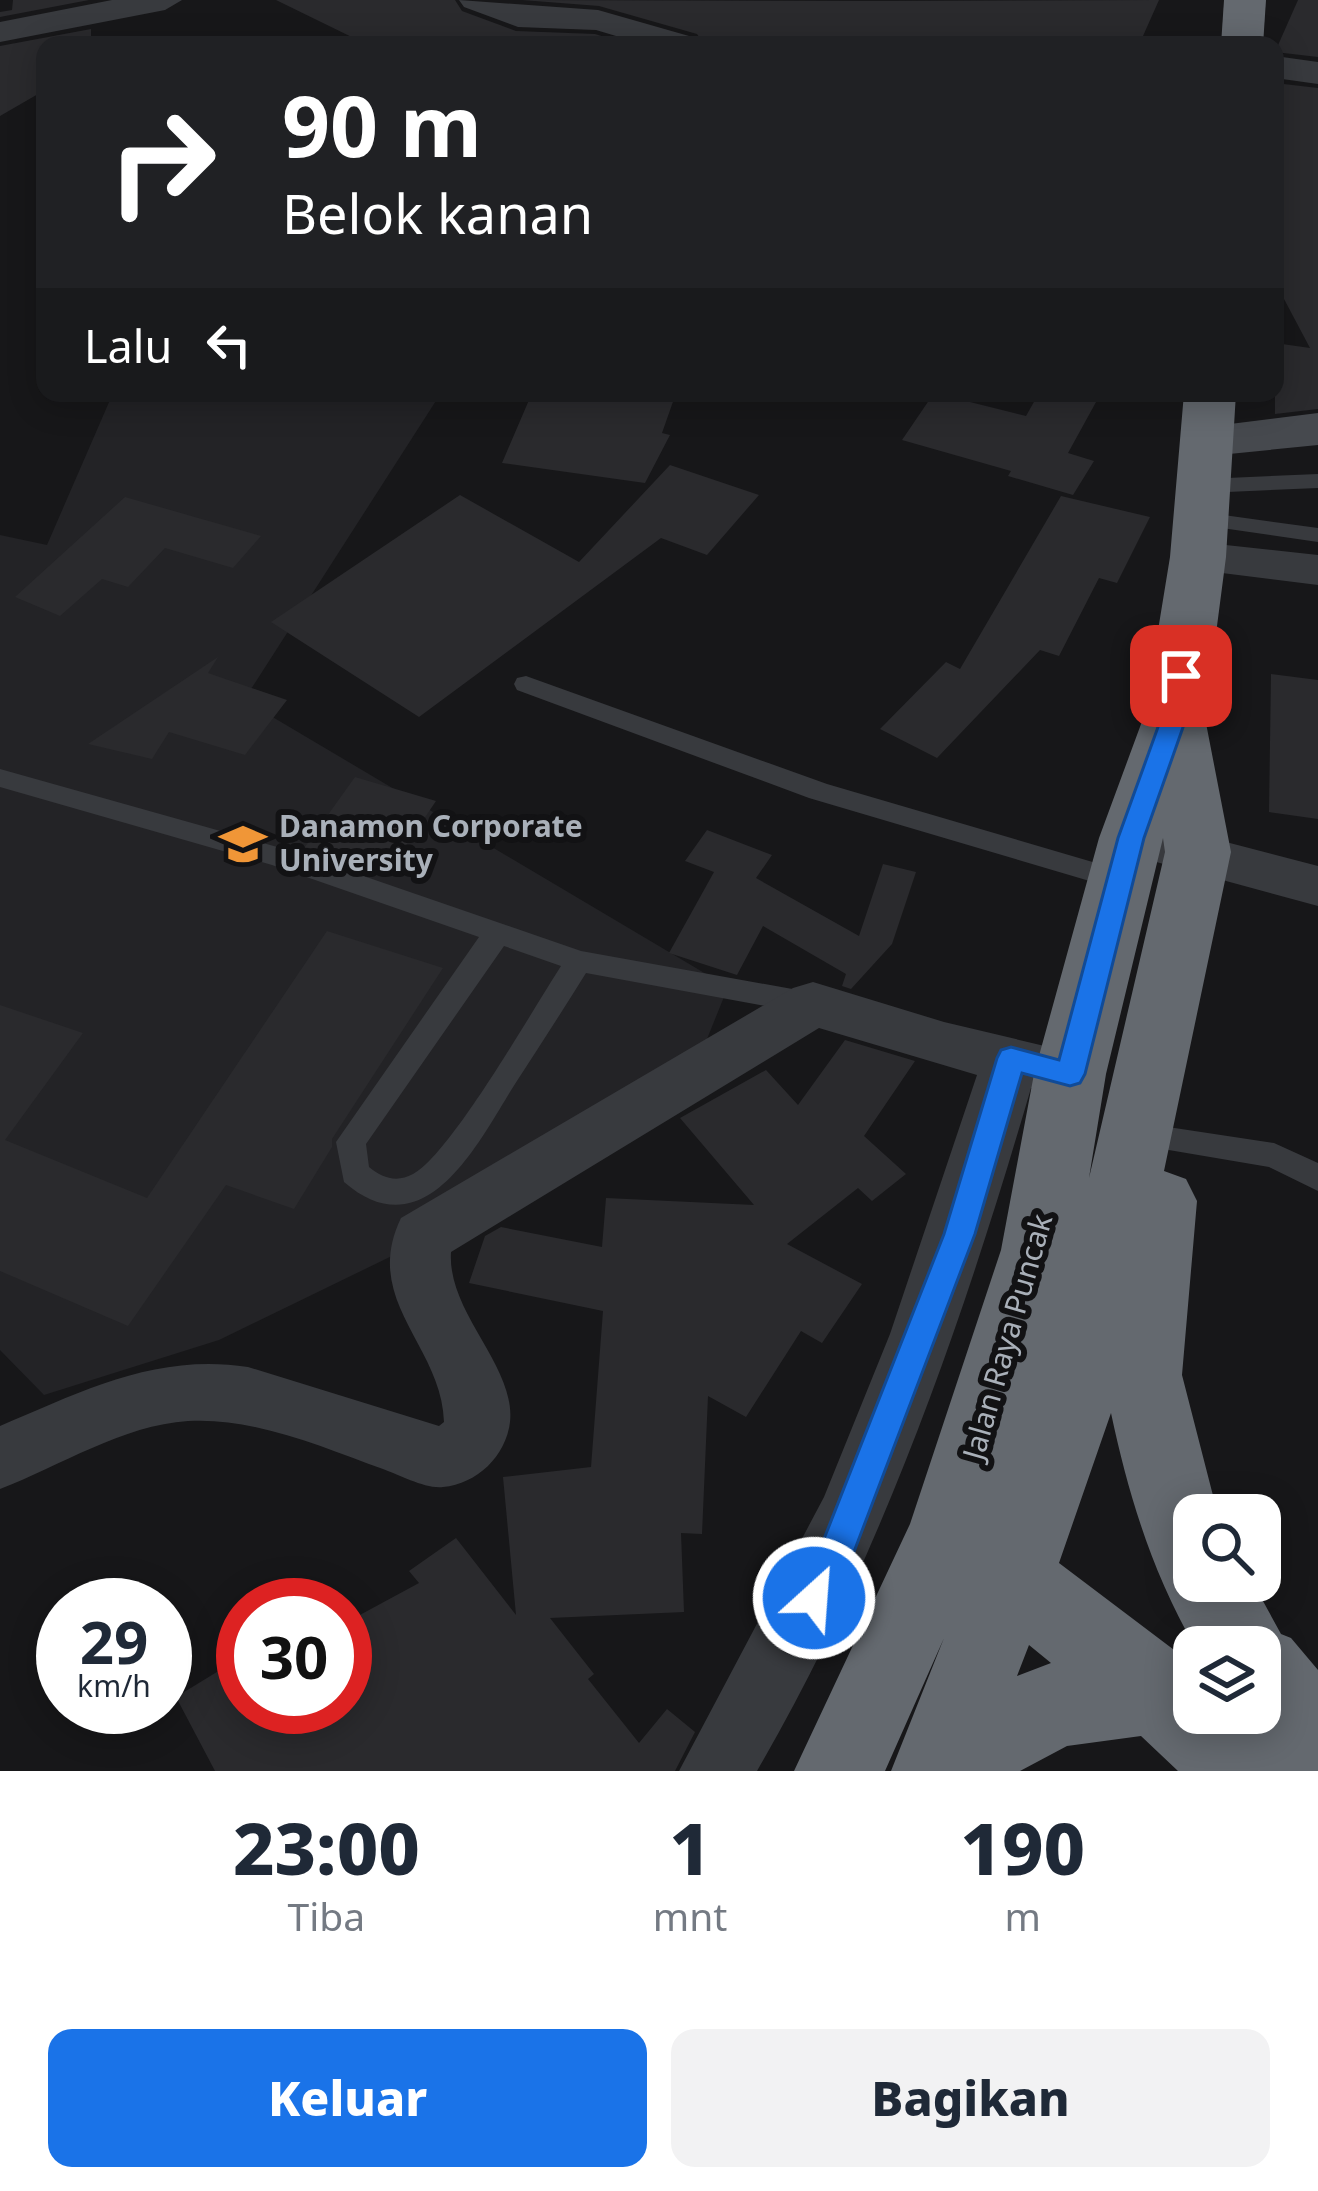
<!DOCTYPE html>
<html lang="id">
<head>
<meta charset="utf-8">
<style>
  :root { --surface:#fff; --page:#f2f2f3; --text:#1f2937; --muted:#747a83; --accent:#1a73e8 }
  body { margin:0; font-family:"Noto Sans",sans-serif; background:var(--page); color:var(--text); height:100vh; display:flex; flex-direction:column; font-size:45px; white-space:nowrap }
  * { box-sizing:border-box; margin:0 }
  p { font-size:39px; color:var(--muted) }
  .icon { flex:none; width:66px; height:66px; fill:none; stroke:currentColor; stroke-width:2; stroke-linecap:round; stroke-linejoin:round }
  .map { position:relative; height:1771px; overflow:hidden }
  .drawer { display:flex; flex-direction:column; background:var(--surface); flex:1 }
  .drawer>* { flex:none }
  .hud { position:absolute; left:36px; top:36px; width:1248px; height:366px; border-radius:24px; box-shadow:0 6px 30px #0003; background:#202124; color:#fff; overflow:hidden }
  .buttons { position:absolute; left:1173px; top:1494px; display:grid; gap:24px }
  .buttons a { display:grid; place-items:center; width:108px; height:108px; border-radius:24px; background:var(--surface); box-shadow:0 6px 30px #0003; font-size:60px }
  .speed { position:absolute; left:36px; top:1578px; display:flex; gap:24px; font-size:60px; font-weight:700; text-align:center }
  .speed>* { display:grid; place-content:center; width:156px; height:156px; border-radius:50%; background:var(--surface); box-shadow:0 6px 30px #0003; line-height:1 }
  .speed small { font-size:30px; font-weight:400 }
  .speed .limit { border:18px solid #d22; background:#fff; color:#111 }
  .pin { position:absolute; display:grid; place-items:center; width:102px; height:102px; color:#fff; margin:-51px; border-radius:24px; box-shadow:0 6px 18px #0006 }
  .me { position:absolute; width:132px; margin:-66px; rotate:26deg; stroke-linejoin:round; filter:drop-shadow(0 0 9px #0008) }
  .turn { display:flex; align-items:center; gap:42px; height:252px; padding:0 48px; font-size:54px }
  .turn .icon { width:156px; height:156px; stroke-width:2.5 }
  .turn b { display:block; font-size:84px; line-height:102px }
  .then { display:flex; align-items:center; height:114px; padding:0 48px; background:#0003; gap:24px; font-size:45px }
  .eta { display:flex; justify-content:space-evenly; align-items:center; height:204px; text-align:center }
  .eta b { font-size:72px; font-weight:800; line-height:84px }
  .button { display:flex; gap:24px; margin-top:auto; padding:24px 48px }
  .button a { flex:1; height:138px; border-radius:24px; background:var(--accent); color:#fff; font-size:48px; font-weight:800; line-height:138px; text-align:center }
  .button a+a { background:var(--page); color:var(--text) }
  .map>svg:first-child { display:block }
</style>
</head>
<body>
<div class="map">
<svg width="1318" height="1771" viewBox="0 0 1318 1771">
  <rect width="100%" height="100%" fill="#171719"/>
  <path fill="#232326" d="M 113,393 L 441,393 L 244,700 L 728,987 L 686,1091 L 608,1151 L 219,1340 L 44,1395 L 0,1350 L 0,535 L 47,545 Z"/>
  <g fill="#2a2a2d">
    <path d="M 13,0 L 89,0 L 0,17 L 0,12 L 12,10 Z"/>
    <path d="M 276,0 L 455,0 L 462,11 L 516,31 L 595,34 L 630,45 L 368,45 Z"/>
    <path d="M 522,0 L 881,1 L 1159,0 L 1139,45 L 976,45 L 989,36 L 705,45 L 697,34 L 599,6 Z"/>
    <path d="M 1298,0 L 1318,0 L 1318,57 L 1275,52 Z"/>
    <path d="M 91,29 L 91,43 L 45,45 L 45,90 L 0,116 L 0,46 Z"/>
    <path d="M 1275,83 L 1318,88 L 1318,409 L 1275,414 L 1275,343 L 1310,348 L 1275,282 Z"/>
    <path d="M 532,393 L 675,396 L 662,433 L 670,435 L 645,483 L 502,463 Z"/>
    <path d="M 934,393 L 1026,416 L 1039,393 L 1101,393 L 1068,453 L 1094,461 L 1073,495 L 1008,476 L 1011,471 L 902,440 Z"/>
    <path d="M 670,465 L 759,495 L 707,555 L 661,538 L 419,717 L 271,622 L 460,495 L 579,562 Z"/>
    <path d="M 1061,496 L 1150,517 L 1117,583 L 1099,578 L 1059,656 L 1040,650 L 937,758 L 880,729 L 946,662 L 960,669 Z"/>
    <path d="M 125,497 L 261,536 L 233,568 L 165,548 L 128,587 L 102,579 L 60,616 L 15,597 Z"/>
    <path d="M 218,657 L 208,673 L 287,700 L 245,755 L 169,732 L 152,759 L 88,744 Z"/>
    <path d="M 1271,674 L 1318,680 L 1318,819 L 1269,812 Z"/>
    <path d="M 355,777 L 436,801 L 388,872 L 305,847 Z"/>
    <path d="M 707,830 L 772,855 L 756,878 L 859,936 L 883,864 L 916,872 L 892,944 L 851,989 L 842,986 L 846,974 L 763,926 L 737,975 L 669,953 L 714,872 L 685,861 Z"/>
    <path d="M 327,931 L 443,968 L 332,1139 L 332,1147 L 294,1209 L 226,1185 L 128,1326 L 0,1271 L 0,1005 L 83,1033 L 5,1140 L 147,1198 Z"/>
    <path d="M 845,1040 L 915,1061 L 864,1136 L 906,1174 L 872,1201 L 858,1188 L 787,1244 L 862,1284 L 822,1343 L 801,1331 L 746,1417 L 708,1396 L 702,1534 L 681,1533 L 684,1612 L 550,1618 L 594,1674 L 588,1679 L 639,1743 L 667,1709 L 695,1732 L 675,1771 L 215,1771 L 176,1697 L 243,1656 L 243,1707 L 345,1707 L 345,1623 L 419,1583 L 409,1571 L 456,1538 L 516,1615 L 503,1477 L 591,1467 L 603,1311 L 469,1283 L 485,1236 L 501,1227 L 602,1247 L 606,1198 L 754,1205 L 680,1118 L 766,1070 L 798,1105 Z"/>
  </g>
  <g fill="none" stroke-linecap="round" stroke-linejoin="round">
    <g fill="#383a3e" fill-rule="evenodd">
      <path d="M 1318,474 L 1318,488 L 1205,493 L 1194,486 L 1205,479 Z"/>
      <path d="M 1202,512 L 1318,528 L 1318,542 L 1194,524 L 1194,514 Z"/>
      <path d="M 526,676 L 827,784 L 1130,873 L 1133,880 L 1120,890 L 809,798 L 517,690 L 514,684 L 517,678 Z"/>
      <path d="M 0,769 L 288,850 L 581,951 L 809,992 L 819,995 L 823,1003 L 819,1011 L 809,1014 L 586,973 C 563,1010 539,1047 515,1084 C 479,1141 426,1253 344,1182 L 336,1142 L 479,937 L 272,865 L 0,787 ZM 504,946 L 561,966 C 533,1009 450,1155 413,1174 C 397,1183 382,1178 369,1167 L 366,1144 Z"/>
      <path d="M 1168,1127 L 1274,1143 L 1318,1163 L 1318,1191 L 1269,1167 L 1157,1148 L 1153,1139 L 1157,1130 Z"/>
    </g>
    <g fill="#383a3e" fill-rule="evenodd">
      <path d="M 112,0 L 182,0 L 165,10 L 0,42 L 0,22 Z"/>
      <path d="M 459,0 L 598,10 L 696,38 L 701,45 L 646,45 L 596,30 L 518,27 L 464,7 Z"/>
      <path d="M 1275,56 L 1318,62 L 1318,84 L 1275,78 Z"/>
      <path d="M 1198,542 L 1318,555 L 1318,585 L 1182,568 L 1175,557 L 1182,546 Z"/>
      <path d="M 1157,824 L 1318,866 L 1318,906 L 1138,857 L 1130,843 L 1138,829 Z"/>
      <path d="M 813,982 L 944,1022 L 1091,1057 L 1099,1074 L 1091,1091 L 1070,1097 L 1031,1088 C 962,1325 881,1557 757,1771 L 679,1771 L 824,1497 L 890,1334 L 977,1075 L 819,1028 L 451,1252 C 447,1313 516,1366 510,1422 C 506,1456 477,1484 443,1487 C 425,1489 400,1475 383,1469 C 322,1447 254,1417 188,1421 C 123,1425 60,1466 0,1489 L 0,1426 C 83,1391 156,1353 248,1367 L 439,1426 L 444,1422 C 442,1345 361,1301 401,1218 L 793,988 Z"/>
    </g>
    <path fill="#46494e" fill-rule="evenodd" d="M 1318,413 L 1318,445 L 1209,456 L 1190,451 L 1182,440 L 1190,429 Z"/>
    <g fill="#64696f" fill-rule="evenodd">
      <path d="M 1224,0 L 1266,0 L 1263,45 L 1221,45 Z"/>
      <path d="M 1184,393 L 1236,393 L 1226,557 L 1205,718 L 1231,852 L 1164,1171 L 1186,1179 L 1197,1201 L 1182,1375 L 1218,1515 L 1194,1515 L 1194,1581 L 1252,1581 L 1281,1634 L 1291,1638 L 1318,1670 L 1318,1771 L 1178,1771 L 1141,1736 L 1067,1746 L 1020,1771 L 891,1771 L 944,1638 L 885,1771 L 794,1771 L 910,1524 L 1001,1250 L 1034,1074 L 1099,838 L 1144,716 L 1170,557 ZM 1163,838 L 1165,852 L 1089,1178 L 1106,1074 ZM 1111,1413 C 1129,1497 1152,1572 1195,1647 L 1260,1647 L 1260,1713 L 1194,1713 L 1194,1665 L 1059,1563 ZM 1029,1645 L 1051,1663 L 1017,1676 Z"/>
    </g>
  </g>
  <path fill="#1a73e8" stroke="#114b97" stroke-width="3" d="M 1181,668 L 1193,676 L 1187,716 L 1144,838 L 1085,1074 L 1080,1083 L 1070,1086 L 1022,1073 L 975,1234 L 852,1557 L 826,1611 L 814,1616 L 801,1611 L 796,1598 L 820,1549 L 944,1234 L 997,1058 L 1001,1050 L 1011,1047 L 1059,1060 L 1118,838 L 1162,716 L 1168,676 Z"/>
  <defs>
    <symbol id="university-bare" viewBox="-9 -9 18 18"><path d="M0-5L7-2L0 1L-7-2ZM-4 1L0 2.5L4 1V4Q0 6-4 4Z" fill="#f09637" stroke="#121214" stroke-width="2.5" paint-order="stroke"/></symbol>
  </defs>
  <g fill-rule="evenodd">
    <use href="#university-bare" x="210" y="811" width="66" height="66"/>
  </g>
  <g text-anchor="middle" stroke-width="12" stroke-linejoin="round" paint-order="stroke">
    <g font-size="30" font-weight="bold" fill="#a9b0b9" stroke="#121214" text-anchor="start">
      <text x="279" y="837">Danamon Corporate<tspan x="279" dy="34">University</tspan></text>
    </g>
    <g font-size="30" fill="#a9b0b9" stroke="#121214">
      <text transform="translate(1008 1337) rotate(-74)" y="10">Jalan Raya Puncak</text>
    </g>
  </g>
</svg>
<div class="buttons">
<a><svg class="icon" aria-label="search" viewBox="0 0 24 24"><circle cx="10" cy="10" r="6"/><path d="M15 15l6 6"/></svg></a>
<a><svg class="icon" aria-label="layers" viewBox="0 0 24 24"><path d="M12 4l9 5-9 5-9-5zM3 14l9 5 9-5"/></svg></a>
</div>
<div class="speed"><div>29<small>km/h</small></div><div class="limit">30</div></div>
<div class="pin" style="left:1181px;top:676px;background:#d93025"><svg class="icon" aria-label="arrive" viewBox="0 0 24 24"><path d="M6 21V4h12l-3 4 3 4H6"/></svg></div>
<svg class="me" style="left:814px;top:1598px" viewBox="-20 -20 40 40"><circle r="17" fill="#1a73e8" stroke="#fff" stroke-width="3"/><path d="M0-11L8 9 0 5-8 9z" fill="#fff"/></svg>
<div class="hud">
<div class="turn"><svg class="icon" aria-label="right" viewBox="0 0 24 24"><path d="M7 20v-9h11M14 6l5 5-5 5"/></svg><div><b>90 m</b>Belok kanan</div></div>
<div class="then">Lalu<svg class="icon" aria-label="left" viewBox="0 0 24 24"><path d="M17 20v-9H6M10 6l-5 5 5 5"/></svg></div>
</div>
</div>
<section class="drawer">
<div class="eta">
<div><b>23:00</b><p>Tiba</p></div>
<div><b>1</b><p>mnt</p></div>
<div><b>190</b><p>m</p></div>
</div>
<div class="button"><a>Keluar</a><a>Bagikan</a></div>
</section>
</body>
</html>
